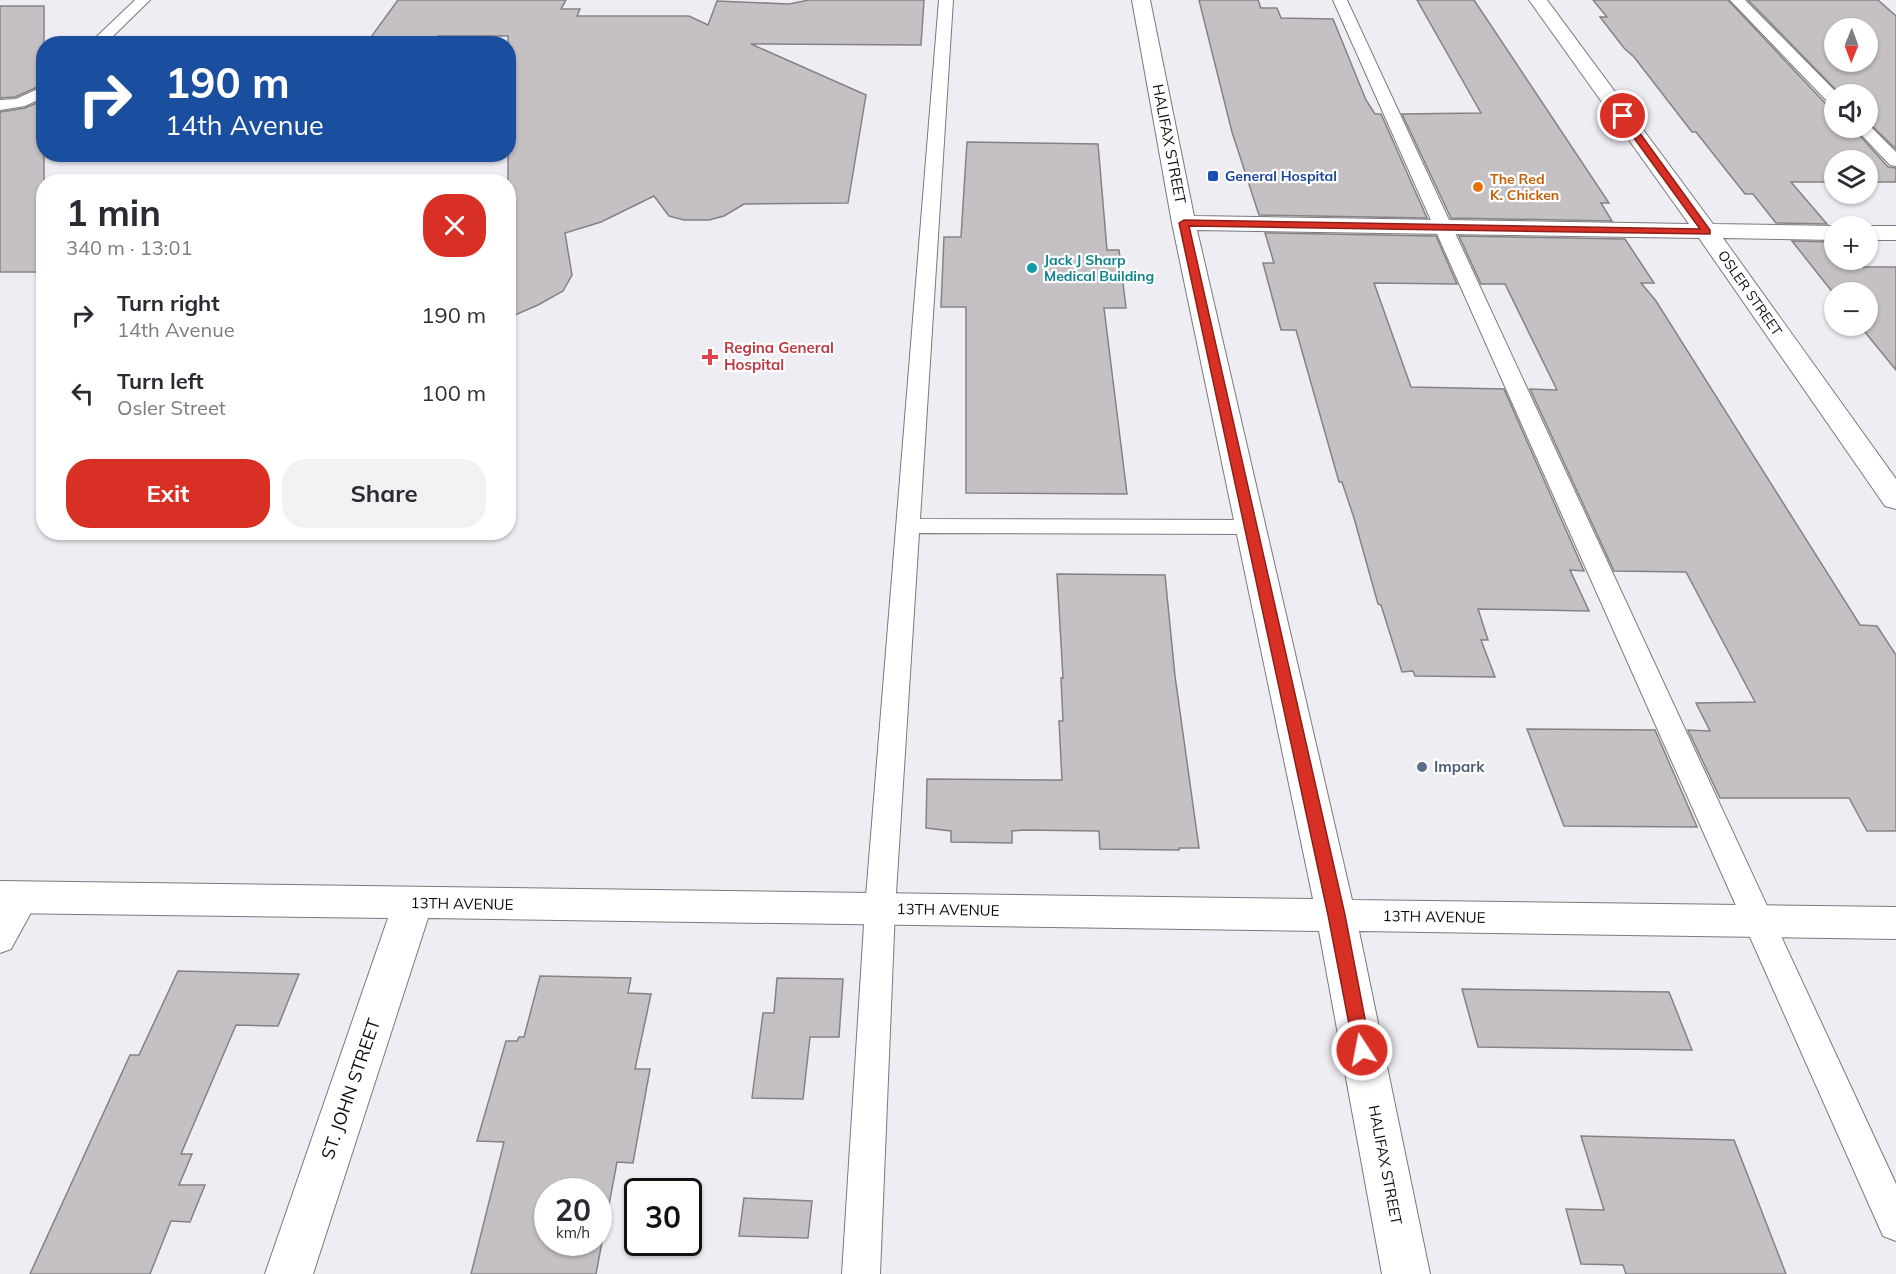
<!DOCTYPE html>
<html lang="en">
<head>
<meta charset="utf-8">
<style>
  :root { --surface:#fff; --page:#f2f2f3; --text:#2b2b33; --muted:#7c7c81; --accent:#d93025 }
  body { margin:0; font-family:Mulish,sans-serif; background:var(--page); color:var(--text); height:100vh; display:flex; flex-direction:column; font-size:22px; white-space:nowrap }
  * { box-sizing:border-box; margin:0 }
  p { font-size:20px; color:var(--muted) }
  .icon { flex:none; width:33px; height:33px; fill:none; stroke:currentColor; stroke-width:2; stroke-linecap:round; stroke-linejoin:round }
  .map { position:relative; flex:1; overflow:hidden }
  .panel { position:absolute; left:36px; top:174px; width:480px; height:366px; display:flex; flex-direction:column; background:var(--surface); border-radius:24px; box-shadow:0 2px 4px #0004 }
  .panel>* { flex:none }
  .hud { position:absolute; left:36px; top:36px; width:480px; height:126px; border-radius:24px; box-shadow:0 2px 4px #0004; background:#1a4fa0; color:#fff; overflow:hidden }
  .needle { width:39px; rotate:181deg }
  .tools { position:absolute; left:1824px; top:18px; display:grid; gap:12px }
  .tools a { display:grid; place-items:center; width:54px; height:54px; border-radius:50%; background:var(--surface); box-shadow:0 2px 4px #0004; font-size:30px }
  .speed { position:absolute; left:534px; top:1178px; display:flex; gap:12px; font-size:30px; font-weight:700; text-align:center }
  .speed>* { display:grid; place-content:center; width:78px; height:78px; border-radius:50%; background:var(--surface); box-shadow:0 2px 4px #0004; line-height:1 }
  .speed small { font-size:15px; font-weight:400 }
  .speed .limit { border:3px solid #111; border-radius:9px; background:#fff; color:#111 }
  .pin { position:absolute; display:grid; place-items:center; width:51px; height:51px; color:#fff; margin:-26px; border:3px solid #fff; border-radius:50%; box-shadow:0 2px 6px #0007 }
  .me { position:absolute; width:66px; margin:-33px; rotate:349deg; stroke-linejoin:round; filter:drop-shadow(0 0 4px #0008) }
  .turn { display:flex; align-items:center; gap:21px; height:126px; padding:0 30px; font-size:27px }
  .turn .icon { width:78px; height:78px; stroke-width:2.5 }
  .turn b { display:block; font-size:42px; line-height:51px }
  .round { display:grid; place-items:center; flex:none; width:63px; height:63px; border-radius:24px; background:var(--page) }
  .summary { display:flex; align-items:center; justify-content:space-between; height:102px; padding:0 30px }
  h1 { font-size:36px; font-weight:700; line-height:45px }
  .primary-button { display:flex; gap:12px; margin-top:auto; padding:12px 30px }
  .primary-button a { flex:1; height:69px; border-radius:24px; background:var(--accent); color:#fff; font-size:24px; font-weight:700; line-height:69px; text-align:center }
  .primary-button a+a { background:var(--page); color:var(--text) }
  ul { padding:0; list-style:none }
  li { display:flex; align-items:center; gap:18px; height:78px; padding:0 30px }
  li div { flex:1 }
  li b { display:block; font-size:22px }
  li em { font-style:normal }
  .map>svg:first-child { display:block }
</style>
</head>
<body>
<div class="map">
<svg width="1896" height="1274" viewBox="0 0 1896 1274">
  <rect width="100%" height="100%" fill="#ededf3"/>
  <g fill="#c5c0c4" stroke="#868185" stroke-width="1.5" fill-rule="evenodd">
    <path d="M 398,0 L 566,0 L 561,9 L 580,9 L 577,16 L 689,16 L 708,25 L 717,1 L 789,4 L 809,0 L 924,0 L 921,45 L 751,44 L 866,95 L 848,203 L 744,204 L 724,216 L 709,220 L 684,220 L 669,216 L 654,196 L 601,222 L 565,233 L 572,275 L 563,291 L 538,305 L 508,318 L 508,36 L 438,36 L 433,44 L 366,44 Z"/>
    <path d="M 1199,0 L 1258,0 L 1261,8 L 1277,8 L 1281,18 L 1333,19 L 1366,100 L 1375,114 L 1381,114 L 1427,218 L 1259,215 L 1232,132 Z"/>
    <path d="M 1417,0 L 1474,0 L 1609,203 L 1601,203 L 1612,221 L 1451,218 L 1402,114 L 1481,113 Z"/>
    <path d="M 1593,0 L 1728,0 L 1826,104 L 1834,106 L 1834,128 L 1853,128 L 1888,167 L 1896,168 L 1896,182 L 1868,182 L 1868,160 L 1834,160 L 1834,182 L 1791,182 L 1827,224 L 1776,223 L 1753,194 L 1745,194 L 1696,132 L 1692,132 L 1634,57 L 1624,48 L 1600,17 L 1607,17 Z"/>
    <path d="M 1748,0 L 1878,0 L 1896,16 L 1896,149 L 1868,122 L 1868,94 L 1840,94 ZM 1834,28 L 1868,28 L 1868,62 L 1834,62 Z"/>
    <path d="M 0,6 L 44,6 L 44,84 L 15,97 L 0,98 Z"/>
    <path d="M 44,100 L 44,272 L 0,272 L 0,112 L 25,108 Z"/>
    <path d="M 967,142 L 1098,144 L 1107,250 L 1119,250 L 1126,308 L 1104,308 L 1127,494 L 966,493 L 966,307 L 941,307 L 944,237 L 961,237 Z"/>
    <path d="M 1265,233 L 1436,236 L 1457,284 L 1374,283 L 1411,387 L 1504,389 L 1584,571 L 1570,570 L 1589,611 L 1478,609 L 1488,640 L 1481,640 L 1495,677 L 1415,676 L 1413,671 L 1402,672 L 1381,605 L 1378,604 L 1354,518 L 1342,482 L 1339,482 L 1296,330 L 1281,330 L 1263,263 L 1274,263 Z"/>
    <path d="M 1459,236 L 1625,239 L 1654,283 L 1641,283 L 1656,301 L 1860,625 L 1877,626 L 1896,655 L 1896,831 L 1867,831 L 1849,798 L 1720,798 L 1688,730 L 1710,731 L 1696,703 L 1755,702 L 1686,572 L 1614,571 L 1530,389 L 1557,390 L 1505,284 L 1481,284 Z"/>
    <path d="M 1792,241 L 1834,242 L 1834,260 L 1857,260 L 1863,267 L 1896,267 L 1896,370 L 1860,326 L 1868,326 L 1868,292 L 1834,292 L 1834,294 Z"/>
    <path d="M 1057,574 L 1165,575 L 1175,676 L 1199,848 L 1179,848 L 1179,850 L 1100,849 L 1099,831 L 1023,830 L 1012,831 L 1012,843 L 951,842 L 951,831 L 926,828 L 927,779 L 1062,780 L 1059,721 L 1063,721 L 1061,678 L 1063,678 Z"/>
    <path d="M 1527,729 L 1655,730 L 1697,827 L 1564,826 Z"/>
    <path d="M 178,971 L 299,974 L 278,1026 L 236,1025 L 181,1154 L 192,1154 L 179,1185 L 205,1185 L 190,1222 L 171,1221 L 150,1274 L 30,1274 L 130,1055 L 139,1055 Z"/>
    <path d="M 540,976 L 631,978 L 628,993 L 651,994 L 635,1069 L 650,1069 L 633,1163 L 617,1162 L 596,1274 L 471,1274 L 504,1142 L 477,1141 L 506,1041 L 517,1041 L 519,1037 L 524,1037 ZM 548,1191 L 598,1191 L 598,1242 L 548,1242 Z"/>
    <path d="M 777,978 L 843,979 L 839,1037 L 810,1037 L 803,1099 L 752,1098 L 763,1013 L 774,1013 Z"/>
    <path d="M 1462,989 L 1669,992 L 1692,1050 L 1478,1047 Z"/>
    <path d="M 1581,1136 L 1734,1140 L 1786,1274 L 1626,1274 L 1623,1265 L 1581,1264 L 1566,1209 L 1604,1210 Z"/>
    <path d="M 744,1198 L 812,1201 L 808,1238 L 739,1236 Z"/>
  </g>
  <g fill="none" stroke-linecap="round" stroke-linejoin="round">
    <defs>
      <g id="lane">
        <path d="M 135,0 L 150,0 L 105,44 L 89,44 Z"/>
        <path d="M 939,0 L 953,0 L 920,519 L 1251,520 L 1259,522 L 1263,527 L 1259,532 L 1251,534 L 919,533 L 895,909 L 880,1274 L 842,1274 L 865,909 Z"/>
        <path d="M 1333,0 L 1347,0 L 1896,1184 L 1896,1241 L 1883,1236 Z"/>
        <path d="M 1730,0 L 1745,0 L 1838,94 L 1834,94 L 1834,104 L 1828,102 Z"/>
        <path d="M 44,86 L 44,97 L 25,106 L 0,110 L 0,100 L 16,99 Z"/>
        <path d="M 1868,124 L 1896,152 L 1896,166 L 1890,165 L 1855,128 L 1868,128 Z"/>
        <path d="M 24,886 L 35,890 L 39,898 L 11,949 L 0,953 L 0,912 L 13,890 Z"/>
      </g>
      <g id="street">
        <path d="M 1132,0 L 1150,0 L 1194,216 L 1689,224 L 1529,0 L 1547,0 L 1713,224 L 1836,226 L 1834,240 L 1723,238 L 1896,479 L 1896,509 L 1885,506 L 1699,238 L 1197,230 L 1352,900 L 1896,907 L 1896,939 L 1359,931 L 1430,1274 L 1382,1274 L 1319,931 L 428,918 L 313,1274 L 265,1274 L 388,918 L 0,913 L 0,881 L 1313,899 L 1172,223 Z"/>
        <path d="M 1866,226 L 1896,226 L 1896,240 L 1868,240 Z"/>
      </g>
    </defs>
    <use href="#lane" stroke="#79797e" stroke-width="2"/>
    <use href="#street" stroke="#79797e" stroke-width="2"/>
    <use href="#lane" fill="#fff" fill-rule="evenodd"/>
    <use href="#street" fill="#fff" fill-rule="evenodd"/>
  </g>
  <path fill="#d93025" stroke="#8d1f18" stroke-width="1.5" d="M 1623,113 L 1626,114 L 1710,230 L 1710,234 L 1189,226 L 1345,915 L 1371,1050 L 1369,1055 L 1362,1057 L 1356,1055 L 1354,1050 L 1328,915 L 1179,223 L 1184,220 L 1700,229 L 1618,116 Z"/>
  <rect fill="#1a4fb4" stroke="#fff" stroke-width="2" x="1207" y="170" width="12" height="12" rx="3"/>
  <circle fill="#e8710a" stroke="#fff" stroke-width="2" cx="1478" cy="187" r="6"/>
  <circle fill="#0f9aa8" stroke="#fff" stroke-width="2" cx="1032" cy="268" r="6"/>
  <path fill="#e0444e" stroke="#fff" stroke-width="2" d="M707 348h6v6h6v6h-6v6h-6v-6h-6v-6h6z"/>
  <circle fill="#5c6f8a" stroke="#fff" stroke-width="2" cx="1422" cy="767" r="6"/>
  <g text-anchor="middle" stroke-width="4.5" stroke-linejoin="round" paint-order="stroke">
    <g font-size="14" font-weight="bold" fill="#164399" stroke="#fff" text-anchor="start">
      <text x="1225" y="181">General Hospital</text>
    </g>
    <g font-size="14" font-weight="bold" fill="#c56008" stroke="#fff" text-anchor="start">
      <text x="1490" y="184">The Red<tspan x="1490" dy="16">K. Chicken</tspan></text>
    </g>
    <g font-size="14" font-weight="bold" fill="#0d838f" stroke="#fff" text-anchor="start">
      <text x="1044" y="265">Jack J Sharp<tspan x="1044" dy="16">Medical Building</tspan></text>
    </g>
    <g font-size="14" fill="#0d0d0f" stroke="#fff">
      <text transform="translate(1750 293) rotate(55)" y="5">OSLER STREET</text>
    </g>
    <g font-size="15" fill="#0d0d0f" stroke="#fff">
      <text transform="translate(1169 144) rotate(79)" y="5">HALIFAX STREET</text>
      <text transform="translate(462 904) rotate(1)" y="5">13TH AVENUE</text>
      <text transform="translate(948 910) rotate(1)" y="5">13TH AVENUE</text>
      <text transform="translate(1434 917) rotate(1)" y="5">13TH AVENUE</text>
      <text transform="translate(1385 1165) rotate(79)" y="5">HALIFAX STREET</text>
    </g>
    <g font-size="15" font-weight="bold" fill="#be3a42" stroke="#fff" text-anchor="start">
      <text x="724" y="353">Regina General<tspan x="724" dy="17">Hospital</tspan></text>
    </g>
    <g font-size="15" font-weight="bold" fill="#4e5e75" stroke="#fff" text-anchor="start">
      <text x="1434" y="772">Impark</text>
    </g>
    <g font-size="18" fill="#0d0d0f" stroke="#fff">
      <text transform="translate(351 1089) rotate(-71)" y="6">ST. JOHN STREET</text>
    </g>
  </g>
</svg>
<div class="tools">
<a><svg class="needle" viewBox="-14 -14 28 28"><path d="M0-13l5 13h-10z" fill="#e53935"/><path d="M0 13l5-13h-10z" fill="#7c7c81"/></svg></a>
<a><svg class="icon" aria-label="sound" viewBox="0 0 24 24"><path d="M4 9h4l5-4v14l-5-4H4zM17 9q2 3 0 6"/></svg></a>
<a><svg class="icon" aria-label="layers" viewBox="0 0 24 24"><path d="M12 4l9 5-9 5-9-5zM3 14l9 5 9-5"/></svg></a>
<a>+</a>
<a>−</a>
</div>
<div class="speed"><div>20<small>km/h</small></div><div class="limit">30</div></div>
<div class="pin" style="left:1623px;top:116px;background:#d93025"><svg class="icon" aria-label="arrive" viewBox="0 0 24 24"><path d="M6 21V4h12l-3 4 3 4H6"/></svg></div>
<svg class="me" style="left:1362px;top:1050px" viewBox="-20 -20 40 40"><circle r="17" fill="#d93025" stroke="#fff" stroke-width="3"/><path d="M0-11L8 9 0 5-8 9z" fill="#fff"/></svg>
<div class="hud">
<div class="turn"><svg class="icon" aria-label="right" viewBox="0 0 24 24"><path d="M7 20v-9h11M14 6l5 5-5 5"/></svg><div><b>190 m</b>14th Avenue</div></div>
</div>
<section class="panel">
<div class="summary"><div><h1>1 min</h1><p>340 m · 13:01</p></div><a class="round" style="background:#d93025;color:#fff"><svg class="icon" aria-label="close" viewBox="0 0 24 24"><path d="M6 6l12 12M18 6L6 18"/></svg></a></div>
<ul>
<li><svg class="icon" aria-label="right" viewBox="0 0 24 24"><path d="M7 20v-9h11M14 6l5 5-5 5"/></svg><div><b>Turn right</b><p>14th Avenue</p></div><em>190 m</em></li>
<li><svg class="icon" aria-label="left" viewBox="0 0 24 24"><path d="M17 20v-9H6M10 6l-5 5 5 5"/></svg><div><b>Turn left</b><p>Osler Street</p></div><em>100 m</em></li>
</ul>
<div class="primary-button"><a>Exit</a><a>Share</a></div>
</section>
</div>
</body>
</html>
